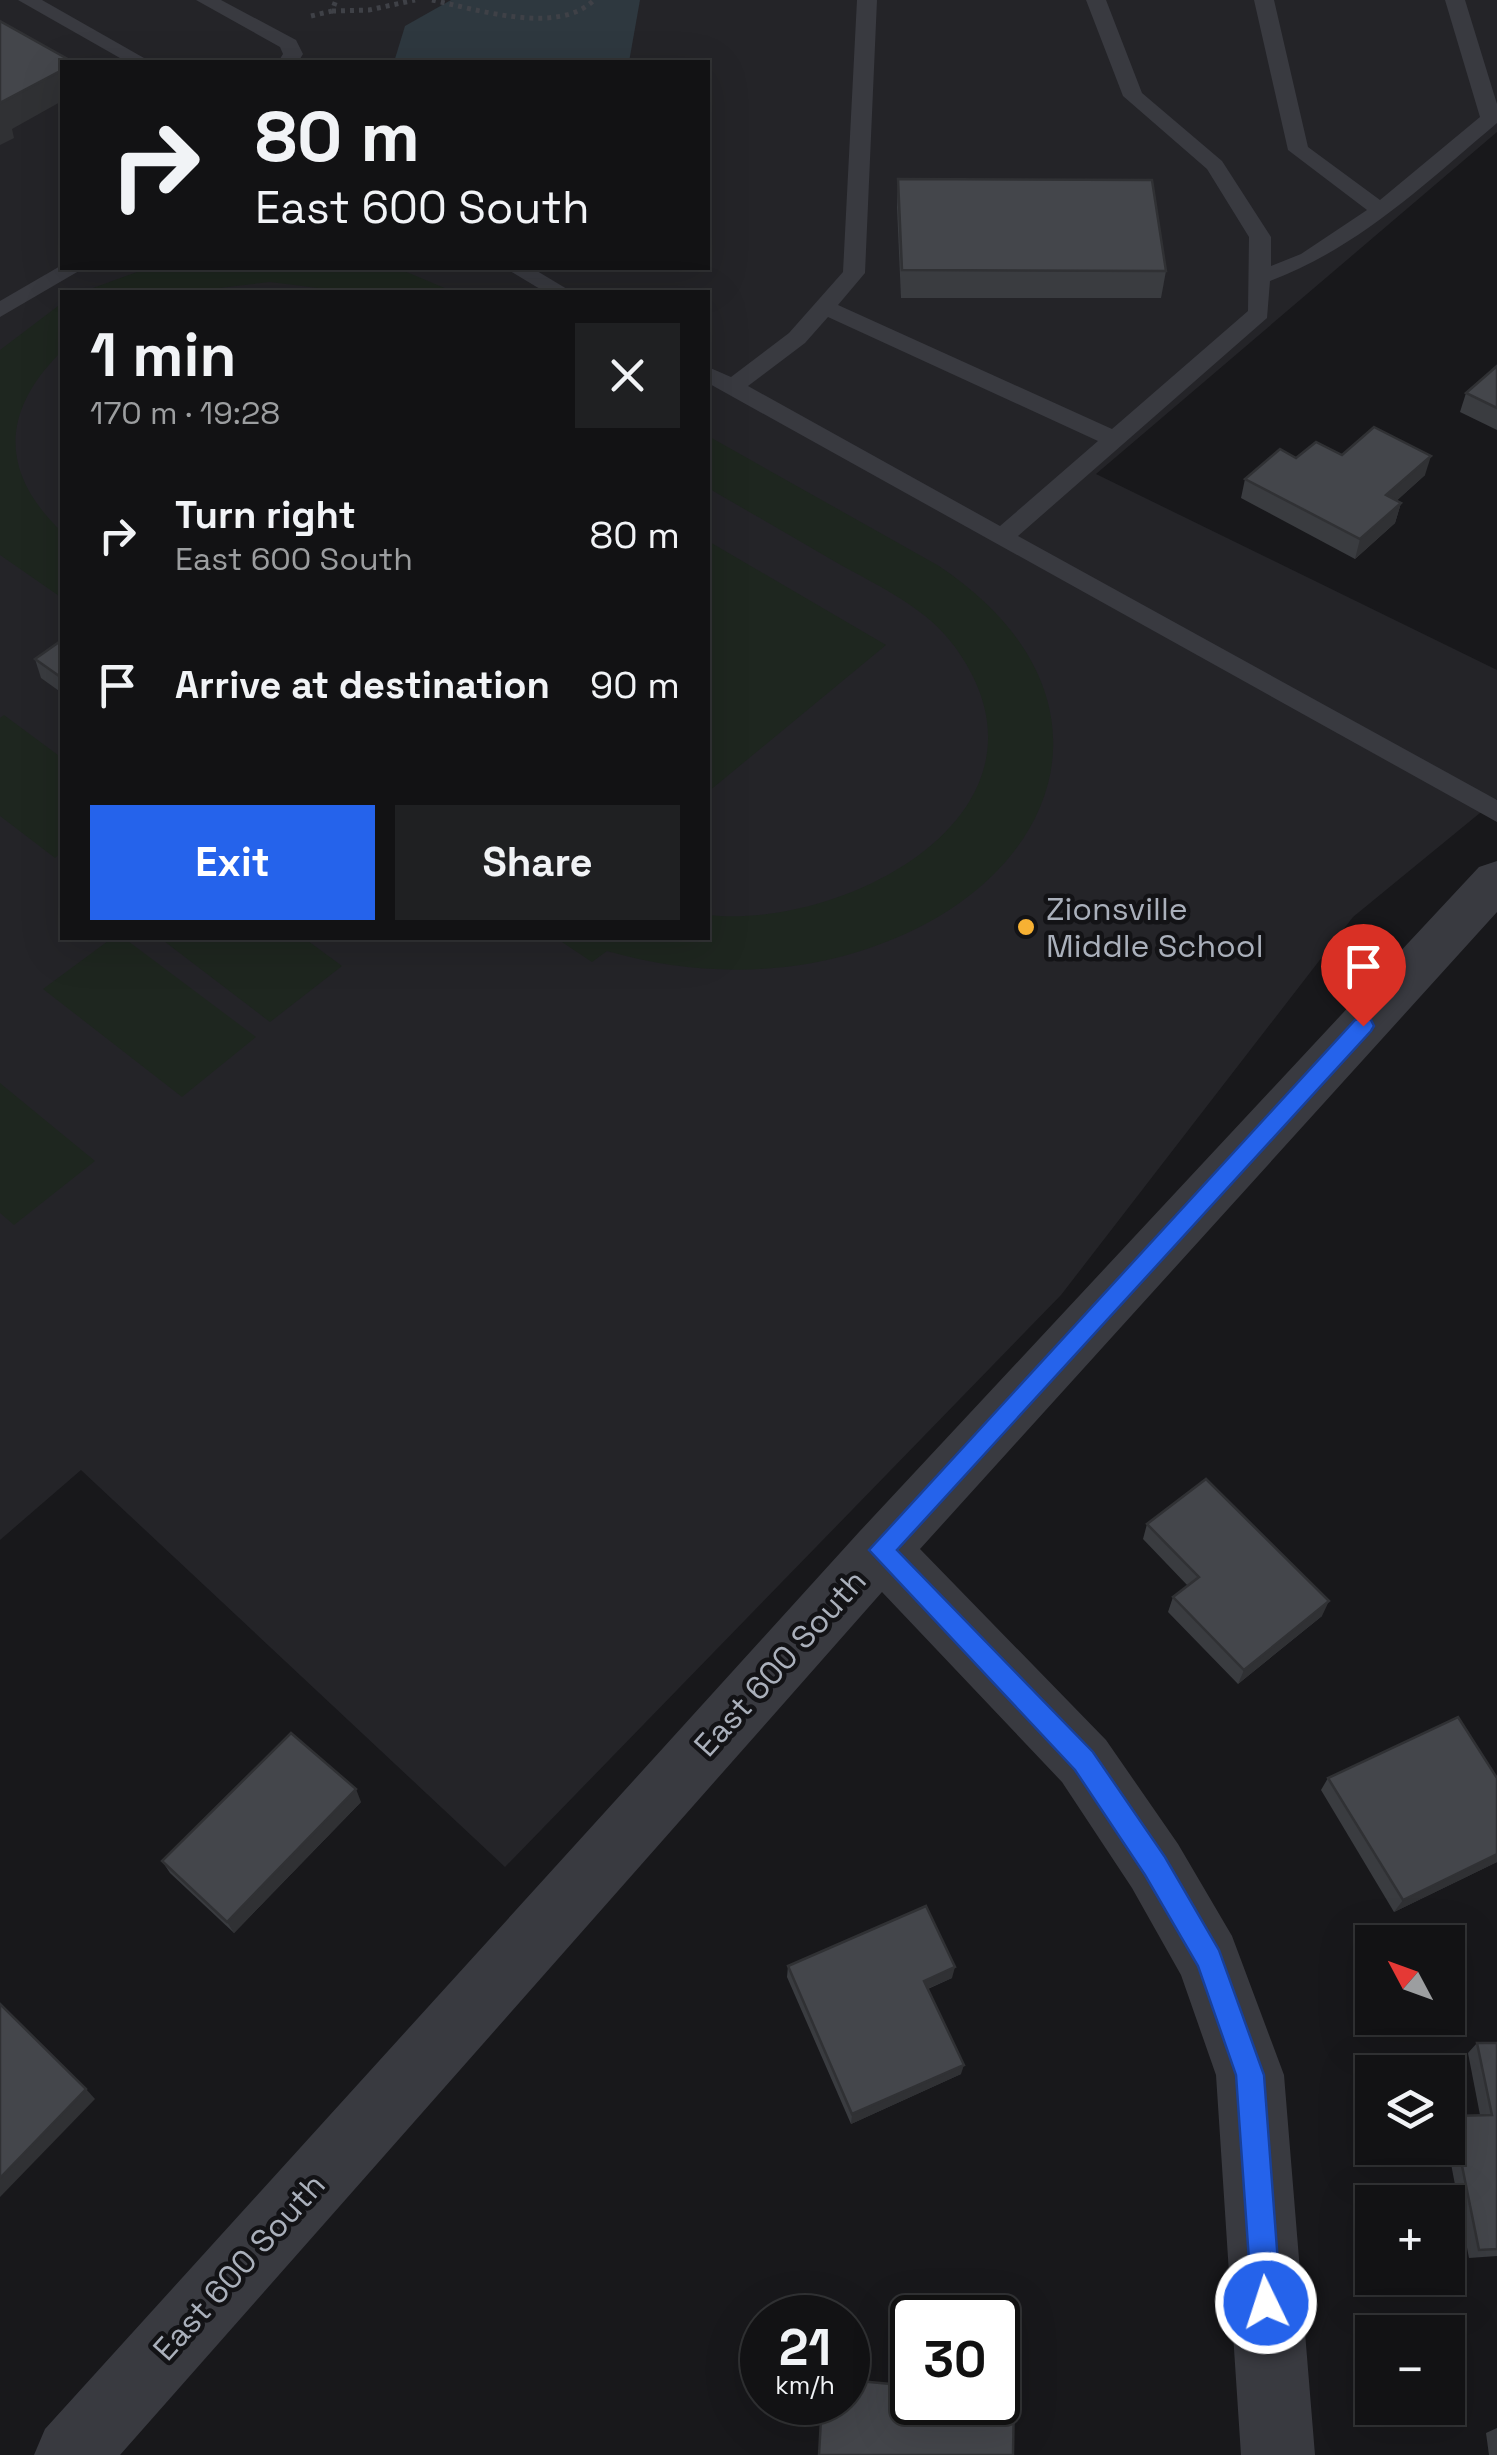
<!DOCTYPE html>
<html lang="en">
<head>
<meta charset="utf-8">
<style>
  :root { --surface:#121214; --page:#1f2022; --text:#f1f3f6; --muted:#9c9ea0; --line:#313234; --accent:#2563eb }
  body { margin:0; font-family:"Space Grotesk",sans-serif; background:var(--page); color:var(--text); height:100vh; display:flex; flex-direction:column; font-size:38px; white-space:nowrap }
  * { box-sizing:border-box; margin:0 }
  p { font-size:32px; color:var(--muted) }
  .icon { flex:none; width:55px; height:55px; fill:none; stroke:currentColor; stroke-width:2; stroke-linecap:round; stroke-linejoin:round }
  .map { position:relative; flex:1; overflow:hidden }
  .drawer { position:absolute; left:60px; top:290px; width:650px; height:650px; display:flex; flex-direction:column; background:var(--surface); border-radius:0px; box-shadow:0 10px 40px #0002,0 0 0 2px var(--line) }
  .drawer>* { flex:none }
  .hud { position:absolute; left:60px; top:60px; width:650px; height:210px; border-radius:0px; box-shadow:0 10px 40px #0002,0 0 0 2px var(--line); background:#121214; color:var(--text); overflow:hidden }
  .needle { width:65px; rotate:311deg }
  .buttons { position:absolute; left:1355px; top:1925px; display:grid; gap:20px }
  .buttons a { display:grid; place-items:center; width:110px; height:110px; border-radius:0px; background:var(--surface); box-shadow:0 10px 40px #0002,0 0 0 2px var(--line); font-size:50px }
  .speed { position:absolute; left:740px; top:2295px; display:flex; gap:20px; font-size:50px; font-weight:700; text-align:center }
  .speed>* { display:grid; place-content:center; width:130px; height:130px; border-radius:50%; background:var(--surface); box-shadow:0 10px 40px #0002,0 0 0 2px var(--line); line-height:1 }
  .speed small { font-size:25px; font-weight:400 }
  .speed .limit { border:5px solid #111; border-radius:15px; background:#fff; color:#111 }
  .pin { position:absolute; display:grid; place-items:center; width:85px; height:85px; color:#fff; margin:-102px -42px; border-radius:50% 50% 50% 0; rotate:-45deg; box-shadow:0 0 10px #0007 }
  .pin .icon { rotate:45deg }
  .me { position:absolute; width:110px; margin:-55px; rotate:356deg; stroke-linejoin:round; filter:drop-shadow(0 0 8px #0008) }
  .turn { display:flex; align-items:center; gap:35px; height:210px; padding:0 30px; font-size:45px }
  .turn .icon { width:130px; height:130px; stroke-width:2.5 }
  .turn b { display:block; font-size:70px; line-height:85px }
  .round { display:grid; place-items:center; flex:none; width:105px; height:105px; border-radius:0px; background:var(--page) }
  .overview { display:flex; align-items:center; justify-content:space-between; height:170px; padding:0 30px }
  h1 { font-size:60px; font-weight:700; line-height:75px }
  .cta { display:flex; gap:20px; margin-top:auto; padding:20px 30px }
  .cta a { flex:1; height:115px; border-radius:0px; background:var(--accent); color:#fff; font-size:40px; font-weight:700; line-height:115px; text-align:center }
  .cta a+a { background:var(--page); color:var(--text) }
  ul { padding:0; list-style:none }
  li { display:flex; align-items:center; gap:30px; height:150px; padding:0 30px }
  li div { flex:1 }
  li b { display:block; font-size:38px }
  li em { font-style:normal }
  .map>svg:first-child { display:block }
</style>
</head>
<body>
<div class="map">
<svg width="1497" height="2455" viewBox="0 0 1497 2455">
  <rect width="100%" height="100%" fill="#18181b"/>
  <path fill="#242428" fill-rule="evenodd" d="M 0,0 L 1497,0 L 1497,132 L 1096,474 L 1497,670 L 1497,799 L 1353,917 L 1061,1295 L 505,1867 L 81,1470 L 0,1540 ZM 62,62 L 708,62 L 708,268 L 62,268 ZM 62,292 L 708,292 L 708,938 L 62,938 Z"/>
  <g fill="#1e261f">
    <path d="M 148,268 L 397,268 L 454,292 L 350,292 L 270,282 L 184,292 L 82,292 Z"/>
    <path d="M 62,303 L 62,351 C 0,412 0,473 62,532 L 62,598 L 0,555 L 0,350 Z"/>
    <path d="M 708,436 L 939,566 C 1136,698 1059,893 854,953 C 773,977 687,974 607,951 L 592,962 L 556,938 L 708,938 L 708,915 C 848,930 1073,810 955,647 C 927,608 880,587 839,564 C 795,538 751,513 708,488 Z"/>
    <path d="M 708,541 L 886,645 L 708,792 Z"/>
    <path d="M 4,715 L 62,758 L 62,852 L 55,858 L 0,816 L 0,718 Z"/>
    <path d="M 112,938 L 124,938 L 256,1037 L 182,1097 L 43,989 Z"/>
    <path d="M 160,938 L 304,938 L 342,966 L 270,1022 Z"/>
    <path d="M 0,1083 L 95,1161 L 14,1225 L 0,1213 Z"/>
  </g>
  <path fill="#2e383f" d="M 451,0 L 640,0 L 629,62 L 394,62 L 405,26 Z"/>
  <g fill="none" stroke-linecap="round" stroke-linejoin="round">
    <g stroke="#3f4147" stroke-width="5" stroke-dasharray="4 5" stroke-linecap="butt">
      <path d="M 432,0 C 475,9 558,36 594,0"/>
      <path d="M 332,11 L 369,10 L 415,0"/>
      <path d="M 311,16 L 332,11 L 336,0"/>
    </g>
    <g fill="#393a40" fill-rule="evenodd">
      <path d="M 18,0 L 42,0 L 151,62 L 127,62 Z"/>
      <path d="M 196,0 L 221,0 L 296,40 L 303,54 L 298,62 L 278,62 L 283,54 L 280,47 Z"/>
      <path d="M 857,0 L 877,0 L 865,273 L 838,305 L 1112,429 L 1248,311 L 1249,237 L 1207,169 L 1123,96 L 1086,0 L 1106,0 L 1142,93 L 1222,161 L 1271,237 L 1271,266 L 1301,254 L 1367,210 L 1288,150 L 1254,0 L 1274,0 L 1308,147 L 1380,200 L 1480,117 L 1445,0 L 1465,0 L 1497,104 L 1497,123 C 1426,183 1358,248 1270,281 L 1267,318 L 1018,536 L 1497,800 L 1497,822 L 708,383 L 708,367 L 731,377 L 789,333 L 843,272 ZM 828,317 L 1098,441 L 1000,526 L 748,386 L 805,343 Z"/>
      <path d="M 62,265 L 84,268 L 0,317 L 0,301 Z"/>
      <path d="M 505,268 L 532,268 L 572,292 L 545,292 Z"/>
    </g>
    <path fill="#393a40" fill-rule="evenodd" d="M 1497,861 L 1497,912 L 920,1549 L 1106,1740 L 1178,1844 L 1232,1936 L 1284,2075 L 1315,2455 L 1241,2455 L 1216,2075 L 1181,1975 L 1132,1888 L 1062,1782 L 882,1592 L 120,2455 L 34,2455 L 45,2429 L 860,1531 L 1479,867 Z"/>
  </g>
  <g fill="#3a3c40">
    <path d="M 898,179 L 1166,271 L 1161,298 L 901,298 L 897,207 Z"/>
    <path d="M 1497,366 L 1497,430 L 1460,412 L 1466,393 Z"/>
    <path d="M 1296,458 L 1425,475 L 1396,501 L 1401,503 L 1395,523 L 1355,559 L 1241,498 L 1245,479 Z"/>
    <path d="M 62,640 L 62,693 L 41,678 L 35,659 Z"/>
    <path d="M 1147,1524 L 1322,1616 L 1238,1684 L 1168,1612 L 1173,1597 L 1188,1586 L 1143,1539 Z"/>
    <path d="M 1328,1778 L 1497,1778 L 1497,1862 L 1394,1912 L 1321,1790 Z"/>
    <path d="M 361,1802 L 234,1933 L 170,1873 L 162,1861 Z"/>
    <path d="M 788,1966 L 952,1978 L 928,1989 L 961,2074 L 851,2124 L 787,1977 Z"/>
    <path d="M 1477,2043 L 1497,2043 L 1497,2256 L 1469,2258 L 1448,2148 L 1448,2121 L 1452,2116 L 1480,2115 L 1468,2053 Z"/>
    <path d="M 1497,2428 L 1497,2455 L 1489,2455 L 1486,2433 Z"/>
  </g>
  <g fill="#303134">
    <path d="M 62,70 L 62,101 L 12,129 L 14,138 L 0,145 L 0,103 Z"/>
    <path d="M 1431,456 L 1425,475 L 1381,515 L 1386,495 Z"/>
    <path d="M 1401,503 L 1395,523 L 1355,559 L 1360,539 Z"/>
    <path d="M 1329,1601 L 1322,1616 L 1238,1684 L 1244,1670 Z"/>
    <path d="M 356,1789 L 361,1802 L 234,1933 L 227,1922 Z"/>
    <path d="M 1497,1854 L 1497,1862 L 1394,1912 L 1403,1900 Z"/>
    <path d="M 955,1967 L 952,1978 L 922,1991 L 924,1981 Z"/>
    <path d="M 964,2065 L 961,2074 L 851,2124 L 852,2114 Z"/>
    <path d="M 86,2089 L 95,2099 L 0,2197 L 0,2178 Z"/>
  </g>
  <g fill="#44464b" stroke="#303134" stroke-width="2.5">
    <path d="M 0,21 L 73,62 L 62,62 L 62,70 L 0,103 Z"/>
    <path d="M 898,179 L 1152,180 L 1166,271 L 902,270 Z"/>
    <path d="M 1497,366 L 1497,408 L 1466,393 Z"/>
    <path d="M 1374,427 L 1431,456 L 1386,495 L 1401,503 L 1360,539 L 1245,479 L 1280,449 L 1296,458 L 1316,442 L 1342,455 Z"/>
    <path d="M 62,640 L 62,678 L 35,659 Z"/>
    <path d="M 1206,1479 L 1329,1601 L 1244,1670 L 1173,1597 L 1199,1577 L 1147,1524 Z"/>
    <path d="M 1458,1717 L 1497,1778 L 1497,1854 L 1403,1900 L 1328,1778 Z"/>
    <path d="M 291,1733 L 356,1789 L 227,1922 L 162,1861 Z"/>
    <path d="M 926,1906 L 955,1967 L 924,1981 L 964,2065 L 852,2114 L 788,1966 Z"/>
    <path d="M 0,2004 L 86,2089 L 0,2178 Z"/>
    <path d="M 1477,2043 L 1497,2043 L 1497,2249 L 1479,2250 L 1452,2116 L 1492,2115 Z"/>
    <path d="M 848,2380 L 912,2386 L 912,2402 L 998,2402 L 998,2394 L 1014,2395 L 1013,2455 L 819,2455 L 822,2402 L 848,2402 Z"/>
  </g>
  <path fill="#2563eb" stroke="#184099" stroke-width="2.5" d="M 1363,1017 L 1371,1020 L 1374,1026 L 1371,1031 L 897,1550 L 1093,1752 L 1165,1857 L 1219,1950 L 1264,2075 L 1281,2303 L 1277,2314 L 1266,2318 L 1256,2314 L 1252,2303 L 1236,2075 L 1198,1966 L 1145,1875 L 1075,1770 L 869,1550 L 1355,1020 Z"/>
  <circle fill="#f7b133" stroke="#131316" stroke-width="4" cx="1026" cy="927" r="10"/>
  <g text-anchor="middle" stroke-width="9" stroke-linejoin="round" paint-order="stroke">
    <g font-size="32" fill="#aab0bb" stroke="#131316" text-anchor="start">
      <text x="1046" y="920">Zionsville<tspan x="1046" dy="37">Middle School</tspan></text>
    </g>
    <g font-size="32" fill="#aab0bb" stroke="#131316">
      <text transform="translate(780 1663) rotate(-48)" y="11">East 600 South</text>
      <text transform="translate(239 2267) rotate(-48)" y="11">East 600 South</text>
    </g>
  </g>
</svg>
<div class="buttons">
<a><svg class="needle" viewBox="-14 -14 28 28"><path d="M0-13l5 13h-10z" fill="#e53935"/><path d="M0 13l5-13h-10z" fill="#9c9ea0"/></svg></a>
<a><svg class="icon" aria-label="layers" viewBox="0 0 24 24"><path d="M12 4l9 5-9 5-9-5zM3 14l9 5 9-5"/></svg></a>
<a>+</a>
<a>−</a>
</div>
<div class="speed"><div>21<small>km/h</small></div><div class="limit">30</div></div>
<div class="pin" style="left:1363px;top:1026px;background:#d93025"><svg class="icon" aria-label="arrive" viewBox="0 0 24 24"><path d="M6 21V4h12l-3 4 3 4H6"/></svg></div>
<svg class="me" style="left:1266px;top:2303px" viewBox="-20 -20 40 40"><circle r="17" fill="#2563eb" stroke="#fff" stroke-width="3"/><path d="M0-11L8 9 0 5-8 9z" fill="#fff"/></svg>
<div class="hud">
<div class="turn"><svg class="icon" aria-label="right" viewBox="0 0 24 24"><path d="M7 20v-9h11M14 6l5 5-5 5"/></svg><div><b>80 m</b>East 600 South</div></div>
</div>
<section class="drawer">
<div class="overview"><div><h1>1 min</h1><p>170 m · 19:28</p></div><a class="round"><svg class="icon" aria-label="close" viewBox="0 0 24 24"><path d="M6 6l12 12M18 6L6 18"/></svg></a></div>
<ul>
<li><svg class="icon" aria-label="right" viewBox="0 0 24 24"><path d="M7 20v-9h11M14 6l5 5-5 5"/></svg><div><b>Turn right</b><p>East 600 South</p></div><em>80 m</em></li>
<li><svg class="icon" aria-label="arrive" viewBox="0 0 24 24"><path d="M6 21V4h12l-3 4 3 4H6"/></svg><div><b>Arrive at destination</b></div><em>90 m</em></li>
</ul>
<div class="cta"><a>Exit</a><a>Share</a></div>
</section>
</div>
</body>
</html>
